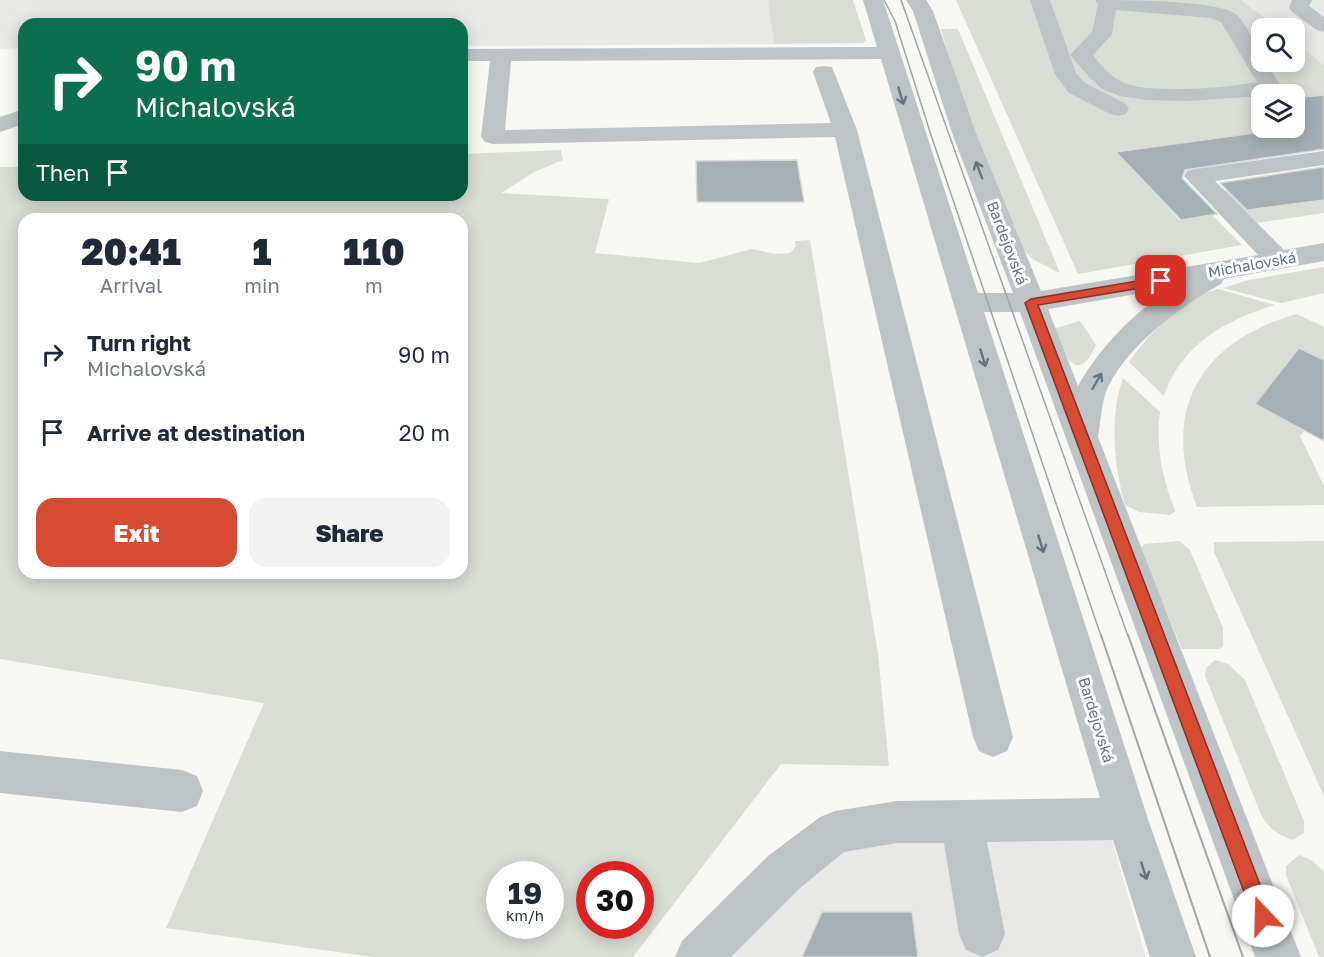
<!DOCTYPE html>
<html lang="en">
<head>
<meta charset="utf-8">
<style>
  :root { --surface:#fff; --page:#f2f2f3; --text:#1f2937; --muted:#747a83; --accent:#d74a34 }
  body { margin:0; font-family:"Golos Text",sans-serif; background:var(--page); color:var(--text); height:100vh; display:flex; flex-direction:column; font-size:22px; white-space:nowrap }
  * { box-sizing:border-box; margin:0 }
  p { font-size:20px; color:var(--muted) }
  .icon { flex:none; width:33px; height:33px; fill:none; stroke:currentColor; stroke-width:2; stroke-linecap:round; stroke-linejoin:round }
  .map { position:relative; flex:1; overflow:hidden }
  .panel { position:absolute; left:18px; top:213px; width:450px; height:366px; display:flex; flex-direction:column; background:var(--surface); border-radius:18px; box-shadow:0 3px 15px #0003 }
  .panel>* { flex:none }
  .guide { position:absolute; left:18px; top:18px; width:450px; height:183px; border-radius:18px; box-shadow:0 3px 15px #0003; background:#0b6e4f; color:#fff; overflow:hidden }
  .controls { position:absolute; left:1251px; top:18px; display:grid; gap:12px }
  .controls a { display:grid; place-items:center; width:54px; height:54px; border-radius:12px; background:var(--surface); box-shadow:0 3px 15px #0003; font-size:30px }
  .speed { position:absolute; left:486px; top:861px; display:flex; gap:12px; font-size:30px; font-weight:700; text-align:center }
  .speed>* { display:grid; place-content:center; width:78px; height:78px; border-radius:50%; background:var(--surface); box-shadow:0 3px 15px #0003; line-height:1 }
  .speed small { font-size:15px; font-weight:400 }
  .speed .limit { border:9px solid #d22; background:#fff; color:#111 }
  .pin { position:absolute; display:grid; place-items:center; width:51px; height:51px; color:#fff; margin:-26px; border-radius:12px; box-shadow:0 3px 9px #0006 }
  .me { position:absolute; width:66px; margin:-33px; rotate:339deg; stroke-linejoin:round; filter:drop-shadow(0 0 4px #0008) }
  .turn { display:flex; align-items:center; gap:21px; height:126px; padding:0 18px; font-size:27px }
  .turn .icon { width:78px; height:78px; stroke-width:2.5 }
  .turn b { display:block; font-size:42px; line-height:51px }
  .then { display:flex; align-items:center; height:57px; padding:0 18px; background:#0003; gap:12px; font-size:22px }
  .eta { display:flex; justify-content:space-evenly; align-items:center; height:102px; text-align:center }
  .eta b { font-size:36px; font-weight:800; line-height:42px }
  .button { display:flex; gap:12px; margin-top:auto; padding:12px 18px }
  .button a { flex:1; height:69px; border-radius:18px; background:var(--accent); color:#fff; font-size:24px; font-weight:800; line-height:69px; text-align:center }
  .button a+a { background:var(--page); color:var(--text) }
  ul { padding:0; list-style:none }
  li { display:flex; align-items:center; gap:18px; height:78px; padding:0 18px }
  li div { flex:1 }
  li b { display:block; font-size:22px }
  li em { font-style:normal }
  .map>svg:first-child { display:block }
</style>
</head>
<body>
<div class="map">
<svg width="1324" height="957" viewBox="0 0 1324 957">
  <rect width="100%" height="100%" fill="#f7f7f4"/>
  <g fill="#e8e8e7">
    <path d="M 0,0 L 768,0 L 774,44 L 462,46 L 462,24 L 24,24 L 24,48 L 0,49 Z"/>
    <path d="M 1241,0 L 1324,0 L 1324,65 L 1295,42 L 1294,28 L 1278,28 Z"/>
    <path d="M 1106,820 L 1146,957 L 698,957 L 835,832 Z"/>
  </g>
  <g fill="#d9ddd5" fill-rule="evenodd">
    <path d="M 768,0 L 853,0 L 866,40 L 863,43 L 774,44 Z"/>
    <path d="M 956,0 L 1241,0 L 1278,28 L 1262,28 L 1262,62 L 1294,62 L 1295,42 L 1324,65 L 1324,123 L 1295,127 L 1294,94 L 1262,94 L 1262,128 L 1289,128 L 1117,152 L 1179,220 L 1212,215 L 1242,245 L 1078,274 Z"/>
    <path d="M 941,29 L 958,29 L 1060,273 L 1034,260 L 1019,246 L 957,86 Z"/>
    <path d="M 561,150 L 563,160 L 534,172 L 501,193 L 609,199 L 595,253 L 699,263 L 752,249 L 775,254 L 790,253 L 796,246 L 795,241 L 810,240 L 878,654 L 889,766 L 781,764 L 633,957 L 373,957 L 166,928 L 264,703 L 0,659 L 0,167 L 24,167 L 24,195 L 462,195 L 462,154 ZM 24,219 L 462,219 L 462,573 L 24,573 ZM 500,874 L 550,874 L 550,926 L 500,926 ZM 590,874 L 640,874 L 640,926 L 590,926 Z"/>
    <path d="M 1229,184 L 1258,209 L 1324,199 L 1324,213 L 1256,223 L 1224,193 Z"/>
    <path d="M 1324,267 L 1324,293 L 1281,303 L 1223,288 L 1249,280 Z"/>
    <path d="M 1218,289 L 1275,305 C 1227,319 1180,345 1164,396 L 1129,362 C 1151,332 1180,298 1218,289 Z"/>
    <path d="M 1297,314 L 1324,327 L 1324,360 L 1299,348 L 1255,404 L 1304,431 L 1300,436 L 1324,486 L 1324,505 L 1197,507 C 1160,410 1199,342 1297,314 Z"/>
    <path d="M 1080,321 L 1096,345 C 1076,388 1064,353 1053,329 Z"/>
    <path d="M 1123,378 L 1160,412 C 1155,445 1163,480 1175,511 L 1170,515 L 1139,512 L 1125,505 C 1114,465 1109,418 1123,378 Z"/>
    <path d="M 1179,541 L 1190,550 L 1223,628 L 1223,646 L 1219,649 L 1182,649 L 1140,549 L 1145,544 Z"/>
    <path d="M 1324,541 L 1324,796 L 1214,552 L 1214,542 Z"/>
    <path d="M 1215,660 L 1228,664 L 1245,680 L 1304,821 L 1304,833 L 1293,840 C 1277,835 1267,827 1260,812 L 1205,676 L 1206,668 Z"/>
    <path d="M 1299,855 L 1313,861 L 1324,872 L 1324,957 L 1319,957 L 1286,875 L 1286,866 Z"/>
  </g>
  <g fill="#a6afb3" stroke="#d8d8d6" stroke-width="1.5">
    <path d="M 1324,95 L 1324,149 L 1185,170 L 1182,178 L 1217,214 L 1181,220 L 1116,152 L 1282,129 L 1292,138 L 1282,128 L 1294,128 L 1294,98 Z"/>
    <path d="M 797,160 L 804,202 L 697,202 L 696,161 Z"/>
    <path d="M 1324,167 L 1324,200 L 1247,210 L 1220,183 Z"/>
    <path d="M 1299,348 L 1324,360 L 1324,441 L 1255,404 Z"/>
    <path d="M 822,912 L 912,912 L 918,957 L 802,957 Z"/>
  </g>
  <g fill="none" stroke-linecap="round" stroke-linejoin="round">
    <g fill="#bec3c5" fill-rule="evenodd">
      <path d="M 863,0 L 883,0 L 978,293 L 1013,293 L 952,133 L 913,11 L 906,0 L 926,0 L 933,11 L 976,133 L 1041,291 L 1258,255 L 1184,176 L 1187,171 L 1196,169 L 1324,151 L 1324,165 L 1215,181 L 1284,250 L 1324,243 L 1324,261 L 1224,279 L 1221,284 C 1181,306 1128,345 1108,387 C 1101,402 1101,421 1098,437 L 1301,957 L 1255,957 L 1020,312 L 984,312 L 1148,819 L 1196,957 L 1150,957 L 1113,840 L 987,842 L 1005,934 L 998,950 L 982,957 L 966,950 L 959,934 L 944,843 L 897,843 L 844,852 L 800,888 L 731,957 L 675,957 L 682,941 L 768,856 L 820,817 L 835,811 L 897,801 L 1100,798 L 881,59 L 511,61 L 505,130 L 831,123 L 813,72 L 816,67 L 824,66 L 832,67 L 857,130 L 1013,737 L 1007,751 L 993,757 L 979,751 L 973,737 L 835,137 L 493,144 L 485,142 L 481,137 L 490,61 L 462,61 L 462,49 L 877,47 ZM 1172,288 C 1133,313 1101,346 1078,386 L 1048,309 Z"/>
      <path d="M 1030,0 L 1050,0 L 1076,73 L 1085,83 L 1126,104 L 1129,109 L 1126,114 L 1118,116 L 1110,114 L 1069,93 L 1055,74 Z"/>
      <path d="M 1095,0 C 1121,0 1221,0 1237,15 C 1247,25 1254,42 1262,55 L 1262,62 L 1266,62 L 1279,83 L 1271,94 L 1262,96 L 1187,101 L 1146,100 L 1120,96 L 1102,89 L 1089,77 L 1070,55 L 1092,32 L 1098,4 ZM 1116,10 L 1211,18 L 1221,22 L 1257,82 C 1228,88 1151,94 1124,83 C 1111,77 1101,66 1093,55 L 1112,34 Z"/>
      <path d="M 1292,0 L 1312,0 L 1309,6 L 1324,17 L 1324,32 L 1317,30 L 1292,12 L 1289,8 Z"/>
      <path d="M 24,109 L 24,124 L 0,132 L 0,117 Z"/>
      <path d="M 0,751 L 182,770 L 197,776 L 203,791 L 197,806 L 182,812 L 0,793 Z"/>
    </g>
    <g stroke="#a0a7ab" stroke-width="1.5">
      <path d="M 884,0 L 895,21 L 930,132 L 1101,636"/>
      <path d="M 901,0 L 1128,636"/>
    </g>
    <g stroke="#a0a7ab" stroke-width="2">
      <path d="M 1101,635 L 1210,957"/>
      <path d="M 1128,635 L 1243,957"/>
    </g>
  </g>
  <defs><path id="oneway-shaft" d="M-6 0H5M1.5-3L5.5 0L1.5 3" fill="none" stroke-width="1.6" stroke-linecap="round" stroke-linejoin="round" transform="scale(1.5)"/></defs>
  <g stroke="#64757d">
    <use href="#oneway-shaft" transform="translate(901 96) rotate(73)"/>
    <use href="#oneway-shaft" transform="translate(979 170) rotate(-111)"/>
    <use href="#oneway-shaft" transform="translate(983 358) rotate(73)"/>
    <use href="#oneway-shaft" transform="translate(1097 381) rotate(-60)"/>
    <use href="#oneway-shaft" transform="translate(1041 544) rotate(73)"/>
    <use href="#oneway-shaft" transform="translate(1144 871) rotate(72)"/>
  </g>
  <path fill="#d74a34" stroke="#8c3022" stroke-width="1.5" d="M 1161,277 L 1165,278 L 1165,284 L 1038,305 L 1272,916 L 1269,923 L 1263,925 L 1256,923 L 1253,916 L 1025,303 L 1031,299 Z"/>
  <g text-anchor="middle" stroke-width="6" stroke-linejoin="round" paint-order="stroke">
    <g font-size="15" fill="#64757d" stroke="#fff">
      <text transform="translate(1007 243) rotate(69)" y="5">Bardejovská</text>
      <text transform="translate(1252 265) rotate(-10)" y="5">Michalovská</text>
      <text transform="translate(1096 720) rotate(73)" y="5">Bardejovská</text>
    </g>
  </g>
</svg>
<div class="controls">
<a><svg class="icon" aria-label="search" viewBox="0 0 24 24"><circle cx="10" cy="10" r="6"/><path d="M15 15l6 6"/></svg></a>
<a><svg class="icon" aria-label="layers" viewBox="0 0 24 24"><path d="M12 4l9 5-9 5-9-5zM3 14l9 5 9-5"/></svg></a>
</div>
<div class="speed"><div>19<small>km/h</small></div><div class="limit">30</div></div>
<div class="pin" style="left:1161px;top:281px;background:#d93025"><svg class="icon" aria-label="arrive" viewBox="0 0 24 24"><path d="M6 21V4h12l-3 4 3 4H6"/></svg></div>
<svg class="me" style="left:1263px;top:916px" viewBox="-20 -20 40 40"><circle r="19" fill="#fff"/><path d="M0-13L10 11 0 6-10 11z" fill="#d74a34"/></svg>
<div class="guide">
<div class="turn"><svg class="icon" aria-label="right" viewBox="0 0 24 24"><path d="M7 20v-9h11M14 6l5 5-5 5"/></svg><div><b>90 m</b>Michalovská</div></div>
<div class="then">Then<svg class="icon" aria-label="arrive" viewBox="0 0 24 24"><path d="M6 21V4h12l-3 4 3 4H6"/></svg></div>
</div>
<section class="panel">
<div class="eta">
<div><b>20:41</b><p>Arrival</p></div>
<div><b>1</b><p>min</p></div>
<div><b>110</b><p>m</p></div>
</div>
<ul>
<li><svg class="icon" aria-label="right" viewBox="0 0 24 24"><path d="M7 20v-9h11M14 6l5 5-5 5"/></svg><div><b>Turn right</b><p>Michalovská</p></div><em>90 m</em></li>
<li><svg class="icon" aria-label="arrive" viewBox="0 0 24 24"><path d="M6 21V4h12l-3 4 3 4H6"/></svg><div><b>Arrive at destination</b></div><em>20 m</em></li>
</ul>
<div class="button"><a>Exit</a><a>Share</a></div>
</section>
</div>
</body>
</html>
